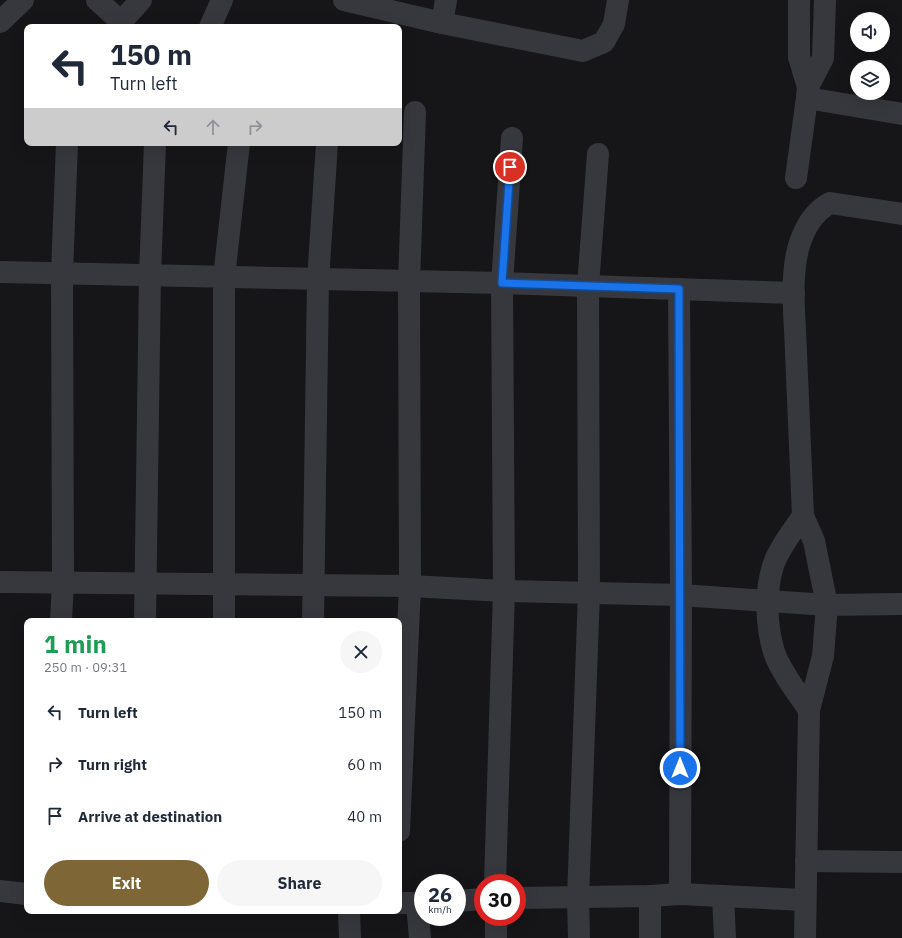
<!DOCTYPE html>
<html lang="en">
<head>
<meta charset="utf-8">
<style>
  :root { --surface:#fff; --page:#f6f6f7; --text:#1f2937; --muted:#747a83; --accent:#7e6636 }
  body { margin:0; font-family:"IBM Plex Sans",sans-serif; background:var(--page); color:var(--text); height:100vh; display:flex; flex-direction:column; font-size:15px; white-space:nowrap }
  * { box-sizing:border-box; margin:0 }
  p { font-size:13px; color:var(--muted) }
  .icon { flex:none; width:22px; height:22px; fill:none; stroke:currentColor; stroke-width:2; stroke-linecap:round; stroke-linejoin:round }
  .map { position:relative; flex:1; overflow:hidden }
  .panel { position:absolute; left:24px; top:618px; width:378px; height:296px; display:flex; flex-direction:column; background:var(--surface); border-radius:8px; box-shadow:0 4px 16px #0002 }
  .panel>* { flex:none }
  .top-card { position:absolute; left:24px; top:24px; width:378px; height:122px; border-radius:8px; box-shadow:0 4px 16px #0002; background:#fff; color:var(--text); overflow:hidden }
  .tools { position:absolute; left:850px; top:12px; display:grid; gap:8px }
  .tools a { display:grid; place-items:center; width:40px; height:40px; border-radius:50%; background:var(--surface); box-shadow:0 4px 16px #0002; font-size:20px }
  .speed { position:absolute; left:414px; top:874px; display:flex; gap:8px; font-size:20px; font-weight:700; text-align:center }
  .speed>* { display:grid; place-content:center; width:52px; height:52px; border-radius:50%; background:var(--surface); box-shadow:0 4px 16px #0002; line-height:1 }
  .speed small { font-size:10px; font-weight:400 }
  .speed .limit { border:6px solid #d22; background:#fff; color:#111 }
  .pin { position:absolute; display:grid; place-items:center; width:34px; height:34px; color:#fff; margin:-17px; border:2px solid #fff; border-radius:50%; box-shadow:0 1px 4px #0007 }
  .me { position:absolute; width:44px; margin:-22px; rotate:0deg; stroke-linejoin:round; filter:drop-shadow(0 0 3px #0008) }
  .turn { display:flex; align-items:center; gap:14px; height:84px; padding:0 20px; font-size:18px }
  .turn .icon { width:52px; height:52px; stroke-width:2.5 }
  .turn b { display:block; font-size:28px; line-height:34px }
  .lanes { display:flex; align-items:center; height:38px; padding:0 20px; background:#0003; justify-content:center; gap:20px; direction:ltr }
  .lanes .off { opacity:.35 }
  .round { display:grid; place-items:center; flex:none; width:42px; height:42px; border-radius:21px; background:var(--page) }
  .headline { display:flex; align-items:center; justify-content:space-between; height:68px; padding:0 20px }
  h1 { font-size:24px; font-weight:700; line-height:30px; color:#1e9e55 }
  .cta { display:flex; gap:8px; margin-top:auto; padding:8px 20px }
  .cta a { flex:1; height:46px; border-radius:24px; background:var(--accent); color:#fff; font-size:16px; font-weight:700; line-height:46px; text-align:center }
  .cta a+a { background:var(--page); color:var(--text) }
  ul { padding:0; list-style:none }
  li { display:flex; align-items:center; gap:12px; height:52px; padding:0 20px }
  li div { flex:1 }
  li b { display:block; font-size:15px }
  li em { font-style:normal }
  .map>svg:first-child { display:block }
</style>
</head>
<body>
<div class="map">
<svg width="902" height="938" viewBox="0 0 902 938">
  <rect width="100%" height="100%" fill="#161618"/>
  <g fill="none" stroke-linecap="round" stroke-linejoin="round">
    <g stroke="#37383d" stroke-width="22">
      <path d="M 97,0 L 121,22 L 141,0"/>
      <path d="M 344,0 L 442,23 L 583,51 L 604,42 L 614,24 L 618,0"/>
      <path d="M 799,0 L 799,57 L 808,87"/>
      <path d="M 825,0 L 823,58 L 808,87 L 807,98 L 902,114"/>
      <path d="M 0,22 L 23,0"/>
      <path d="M 442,23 L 446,0"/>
      <path d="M 210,27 L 222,0"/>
      <path d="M 796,178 L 807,98"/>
      <path d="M 0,272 L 502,283 L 794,293"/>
      <path d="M 679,289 L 681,595 L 680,894"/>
      <path d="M 803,516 C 801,462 798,407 796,352 C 795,319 790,282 798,249 C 803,231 813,212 830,203 L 902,214"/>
      <path d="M 0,582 L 410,586 L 504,591 L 681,595 L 827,605 L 902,604"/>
      <path d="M 61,621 L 63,581 L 62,273 L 67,143"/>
      <path d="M 145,621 L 150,275 L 155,143"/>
      <path d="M 224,621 L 224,277 L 239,143"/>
      <path d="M 313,621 L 318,280 L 327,143"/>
      <path d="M 399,831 L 410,586 L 409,282 L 415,112"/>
      <path d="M 806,861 L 902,862"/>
      <path d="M 495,883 L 504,591 L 502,283 L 512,138"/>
      <path d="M 0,891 L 27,894"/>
      <path d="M 723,896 L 725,938"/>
      <path d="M 517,898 L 650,896 L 680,894 L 805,900"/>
      <path d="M 457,901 L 483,899"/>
      <path d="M 399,903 L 423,903"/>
      <path d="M 417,903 L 420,938"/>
      <path d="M 349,911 L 350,938"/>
      <path d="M 496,917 L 496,938"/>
      <path d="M 579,938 L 578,898 L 589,592 L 588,286 L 598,154"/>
      <path d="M 650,938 L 650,896"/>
      <path d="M 805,938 L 809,710 L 823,656 L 827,605 L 814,541 L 803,516 C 793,530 778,550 773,566 C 765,592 766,626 774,652 C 781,672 797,692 809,710"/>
    </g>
  </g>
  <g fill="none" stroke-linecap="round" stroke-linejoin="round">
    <defs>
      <path id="route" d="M 510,167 L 502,283 L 679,289 L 680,768"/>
    </defs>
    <use href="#route" stroke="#114b97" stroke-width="10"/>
    <use href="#route" stroke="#1a73e8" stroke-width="7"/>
  </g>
</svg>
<div class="tools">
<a><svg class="icon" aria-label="sound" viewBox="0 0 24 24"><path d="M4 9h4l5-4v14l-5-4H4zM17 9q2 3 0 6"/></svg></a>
<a><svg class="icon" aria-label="layers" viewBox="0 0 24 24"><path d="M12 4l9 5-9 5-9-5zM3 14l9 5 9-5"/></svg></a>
</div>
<div class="speed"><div>26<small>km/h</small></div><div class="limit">30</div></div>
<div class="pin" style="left:510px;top:167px;background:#d93025"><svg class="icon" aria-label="arrive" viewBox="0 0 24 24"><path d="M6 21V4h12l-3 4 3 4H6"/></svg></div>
<svg class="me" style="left:680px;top:768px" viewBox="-20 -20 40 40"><circle r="17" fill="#1a73e8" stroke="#fff" stroke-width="3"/><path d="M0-11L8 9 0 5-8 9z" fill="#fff"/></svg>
<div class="top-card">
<div class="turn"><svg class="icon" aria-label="left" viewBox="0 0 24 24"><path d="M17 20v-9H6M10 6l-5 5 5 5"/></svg><div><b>150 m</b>Turn left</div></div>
<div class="lanes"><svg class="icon" aria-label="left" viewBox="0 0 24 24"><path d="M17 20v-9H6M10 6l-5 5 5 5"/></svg><svg class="icon off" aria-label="ahead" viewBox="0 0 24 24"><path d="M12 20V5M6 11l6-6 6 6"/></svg><svg class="icon off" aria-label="right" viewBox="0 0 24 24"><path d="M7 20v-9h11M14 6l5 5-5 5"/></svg></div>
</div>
<section class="panel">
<div class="headline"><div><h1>1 min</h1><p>250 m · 09:31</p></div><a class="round"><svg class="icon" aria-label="close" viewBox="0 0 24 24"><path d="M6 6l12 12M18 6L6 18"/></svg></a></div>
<ul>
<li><svg class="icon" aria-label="left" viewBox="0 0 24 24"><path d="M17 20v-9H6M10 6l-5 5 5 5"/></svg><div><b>Turn left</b></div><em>150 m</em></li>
<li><svg class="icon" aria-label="right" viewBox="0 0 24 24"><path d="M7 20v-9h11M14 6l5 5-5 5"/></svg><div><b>Turn right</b></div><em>60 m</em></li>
<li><svg class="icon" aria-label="arrive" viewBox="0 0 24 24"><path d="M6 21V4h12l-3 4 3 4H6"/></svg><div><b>Arrive at destination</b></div><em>40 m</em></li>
</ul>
<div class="cta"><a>Exit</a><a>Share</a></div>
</section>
</div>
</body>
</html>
